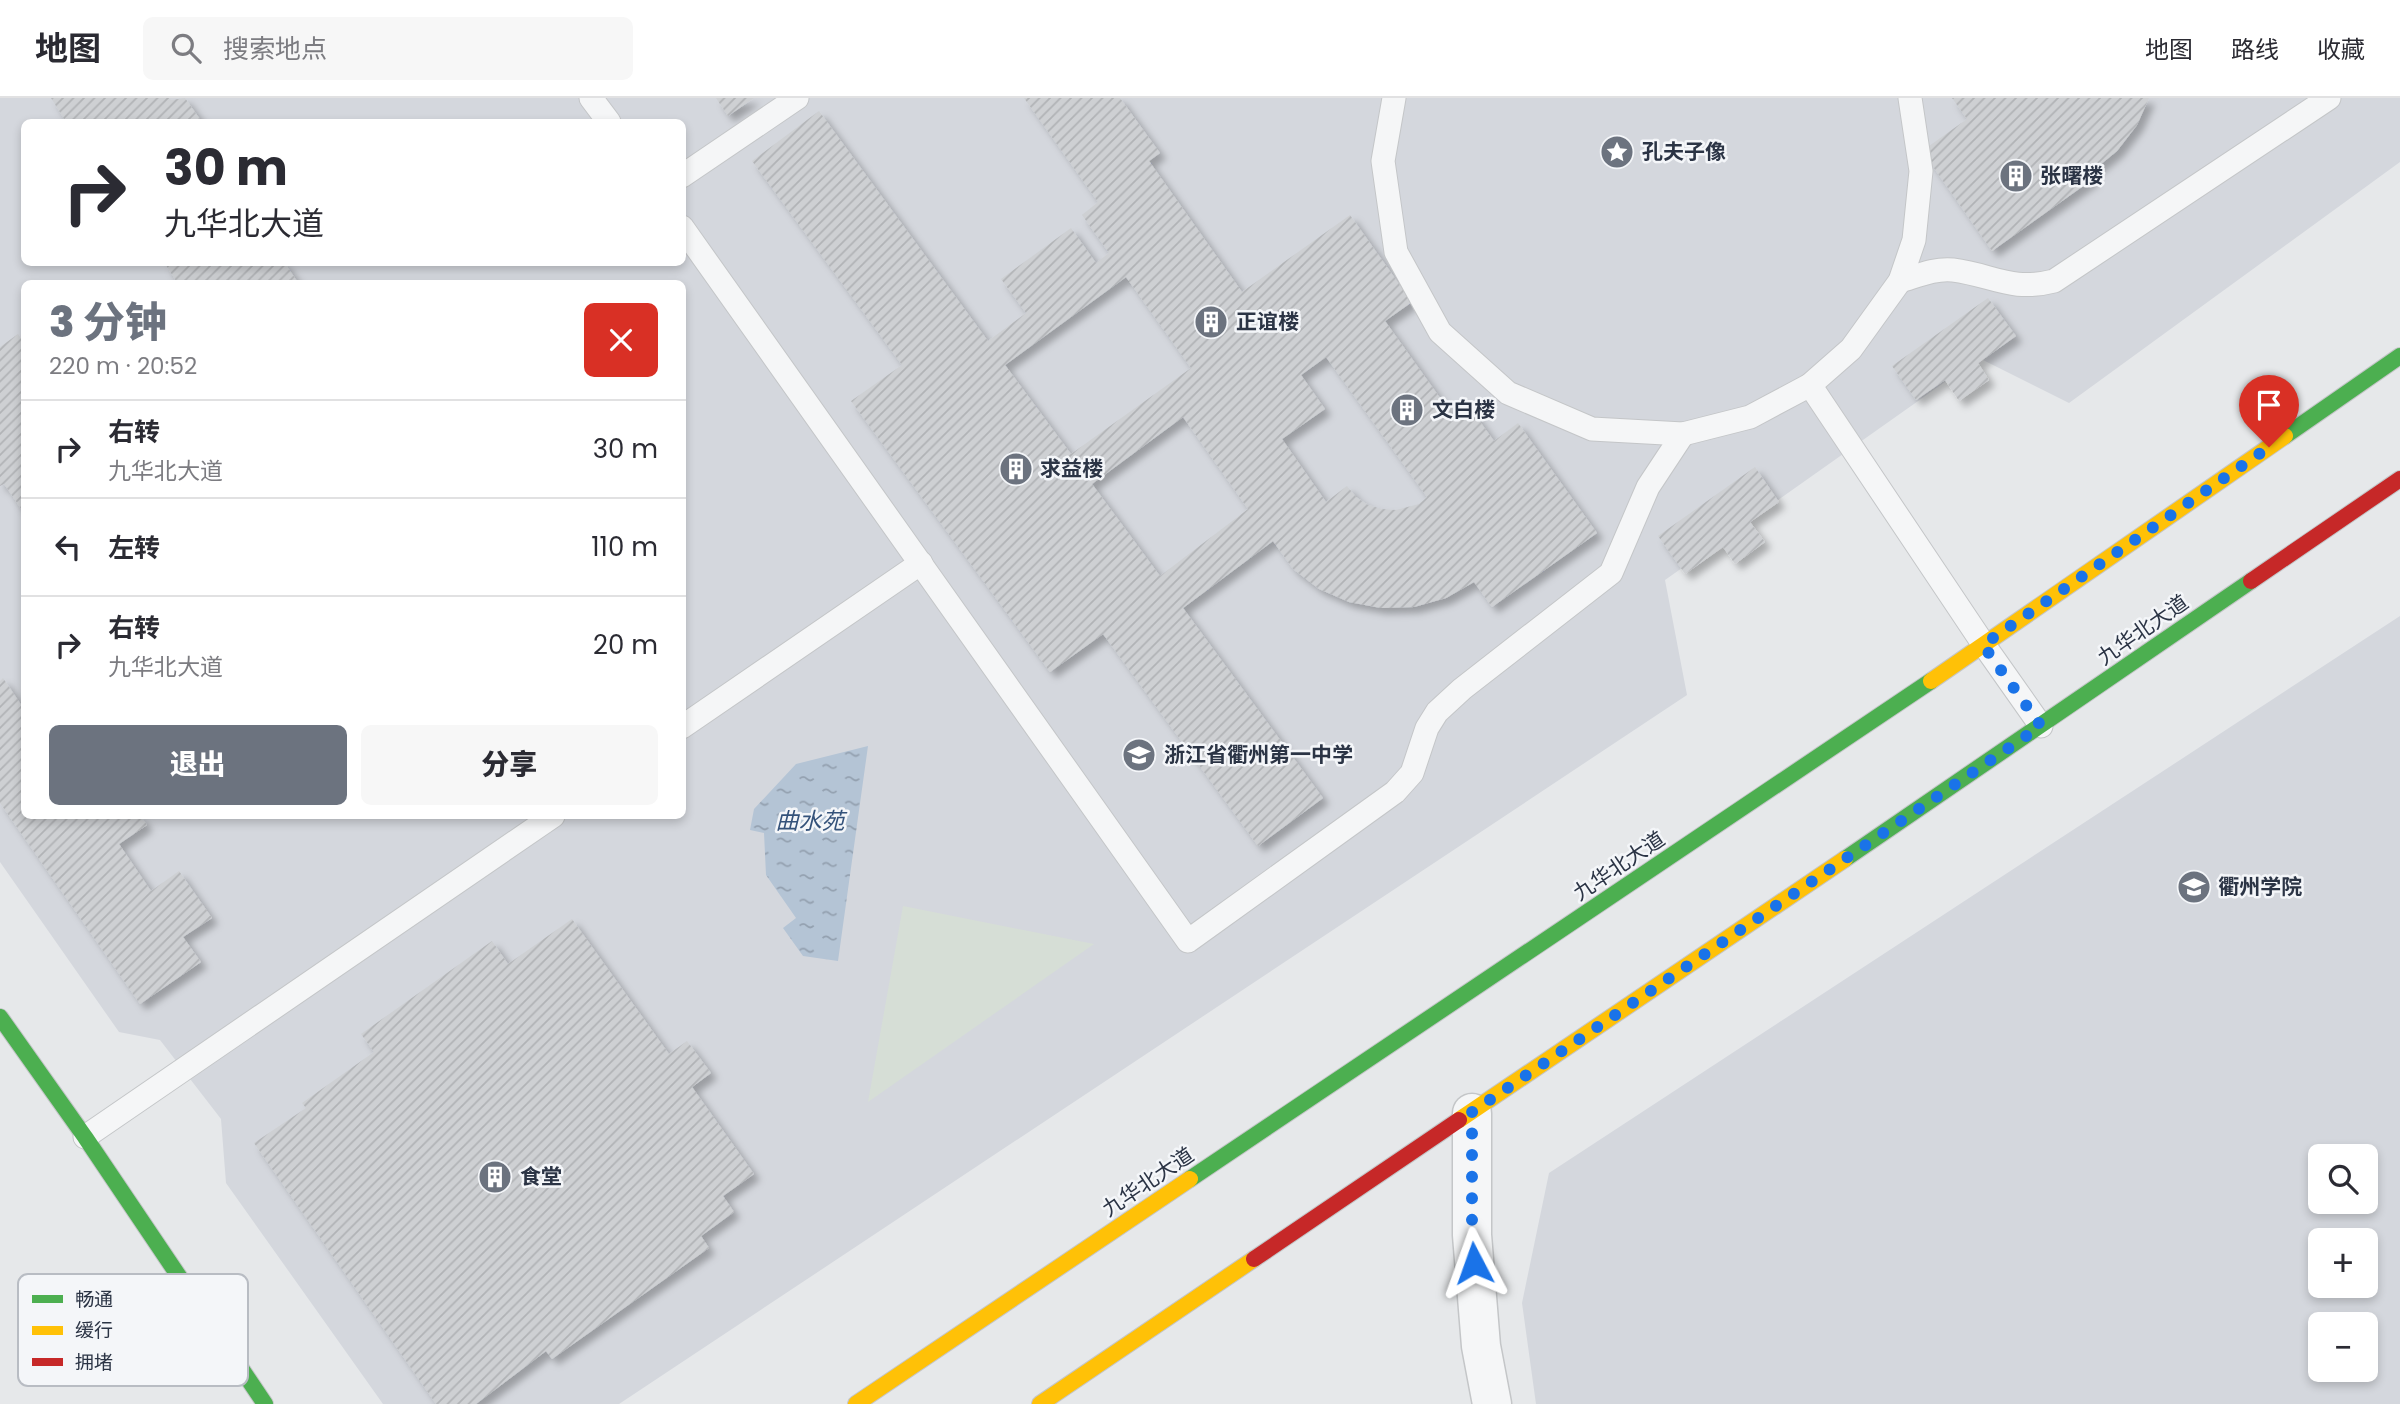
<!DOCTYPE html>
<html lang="zh">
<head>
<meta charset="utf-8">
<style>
  :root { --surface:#fff; --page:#f7f7f7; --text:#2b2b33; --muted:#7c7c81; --line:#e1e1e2; --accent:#6c737f }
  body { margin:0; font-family:Poppins,"Noto Sans SC",sans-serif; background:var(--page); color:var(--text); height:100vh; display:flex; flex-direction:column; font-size:26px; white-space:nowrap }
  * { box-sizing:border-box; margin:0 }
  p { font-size:23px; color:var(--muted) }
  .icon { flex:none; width:38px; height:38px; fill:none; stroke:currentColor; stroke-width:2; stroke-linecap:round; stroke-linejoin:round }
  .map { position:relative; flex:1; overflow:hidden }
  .details { position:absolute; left:21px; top:182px; width:665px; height:539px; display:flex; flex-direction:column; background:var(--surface); border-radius:10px; box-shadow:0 4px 10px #0003 }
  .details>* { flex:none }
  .guide { position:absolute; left:21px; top:21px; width:665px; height:147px; border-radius:10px; box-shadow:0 4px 10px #0003; background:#fff; color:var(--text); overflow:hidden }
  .buttons { position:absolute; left:2308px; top:1046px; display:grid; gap:14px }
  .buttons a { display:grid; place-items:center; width:70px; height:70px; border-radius:10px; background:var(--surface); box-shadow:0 4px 10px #0003; font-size:35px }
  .pin { position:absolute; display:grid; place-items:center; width:60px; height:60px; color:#fff; margin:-72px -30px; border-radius:50% 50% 50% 0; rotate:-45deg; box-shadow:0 0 7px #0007 }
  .pin .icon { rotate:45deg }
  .me { position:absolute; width:77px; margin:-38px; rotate:356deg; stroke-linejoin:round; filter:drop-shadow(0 0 5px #0008) }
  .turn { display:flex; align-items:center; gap:24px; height:147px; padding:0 28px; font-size:32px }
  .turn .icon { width:91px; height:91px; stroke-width:2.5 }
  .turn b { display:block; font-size:49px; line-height:60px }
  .round { display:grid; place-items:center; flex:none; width:74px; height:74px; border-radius:10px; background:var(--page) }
  .headline { display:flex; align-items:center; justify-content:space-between; height:119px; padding:0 28px }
  h1 { font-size:42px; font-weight:800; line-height:52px; color:var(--accent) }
  .action { display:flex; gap:14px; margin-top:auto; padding:14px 28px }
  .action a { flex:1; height:80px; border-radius:10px; background:var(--accent); color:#fff; font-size:28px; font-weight:800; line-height:80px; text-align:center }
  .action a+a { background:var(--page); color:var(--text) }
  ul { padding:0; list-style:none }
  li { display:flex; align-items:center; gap:21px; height:98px; padding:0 28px; border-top:2px solid var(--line) }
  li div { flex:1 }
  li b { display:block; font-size:26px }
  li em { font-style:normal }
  header { display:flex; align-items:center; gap:42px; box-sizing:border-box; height:98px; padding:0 35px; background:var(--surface); border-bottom:2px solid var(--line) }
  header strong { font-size:33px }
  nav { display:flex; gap:38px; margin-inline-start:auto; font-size:24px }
  .search { width:490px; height:63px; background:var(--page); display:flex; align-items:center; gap:18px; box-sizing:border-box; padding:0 24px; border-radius:10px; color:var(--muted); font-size:26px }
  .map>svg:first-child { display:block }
</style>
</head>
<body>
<header>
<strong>地图</strong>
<div class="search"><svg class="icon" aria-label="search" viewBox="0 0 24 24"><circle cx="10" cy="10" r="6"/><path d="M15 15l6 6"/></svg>搜索地点</div>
<nav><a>地图</a><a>路线</a><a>收藏</a></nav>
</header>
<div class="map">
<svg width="2400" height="1306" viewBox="0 0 2400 1306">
  <defs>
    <pattern id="water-ripples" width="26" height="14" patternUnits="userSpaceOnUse" patternTransform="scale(1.75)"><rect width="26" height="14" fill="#b4c4d5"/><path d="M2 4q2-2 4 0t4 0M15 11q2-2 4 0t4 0" fill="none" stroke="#93a0af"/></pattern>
    <pattern id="building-hatch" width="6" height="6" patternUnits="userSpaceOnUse" patternTransform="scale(1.75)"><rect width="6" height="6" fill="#ced0d3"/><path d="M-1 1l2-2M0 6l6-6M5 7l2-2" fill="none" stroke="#b1b3b6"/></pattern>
    <filter id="shadow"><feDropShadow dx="6" dy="6" stdDeviation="3.5" flood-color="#0004"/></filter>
  </defs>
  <rect width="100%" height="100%" fill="#e6e8ea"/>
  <g fill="#d4d7dd" fill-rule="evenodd">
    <path d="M 0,0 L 2400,0 L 2400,64 L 2069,305 L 1979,260 L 1665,482 L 1687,597 L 619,1306 L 383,1306 L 226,1085 L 221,1021 L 160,942 L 119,934 L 0,764 ZM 24,24 L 682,24 L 682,164 L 24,164 ZM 24,186 L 682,186 L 682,718 L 24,718 Z"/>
    <path d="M 2400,518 L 2400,1306 L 1536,1306 L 1522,1205 L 1549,1075 ZM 2320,1059 L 2366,1059 L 2366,1104 L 2320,1104 ZM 2320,1143 L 2366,1143 L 2366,1188 L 2320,1188 ZM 2320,1227 L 2366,1227 L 2366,1272 L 2320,1272 Z"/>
  </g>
  <path fill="#d6ded6" d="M 903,808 L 1094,846 L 868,1004 Z"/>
  <path fill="url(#water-ripples)" d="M 868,648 L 838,863 L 803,858 L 783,830 L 796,820 L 766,777 L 764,735 L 750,732 L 754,711 L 796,666 Z"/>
  <g fill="url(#building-hatch)" fill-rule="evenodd" filter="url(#shadow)">
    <path d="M 51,0 L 169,0 L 171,2 L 185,0 L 202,24 L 66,24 Z"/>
    <path d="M 716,0 L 754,0 L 728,18 Z"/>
    <path d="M 1024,0 L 1120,0 L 1160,55 L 1149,63 L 1242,194 L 1350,117 L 1412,204 L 1385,223 L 1453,318 L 1468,307 L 1494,343 L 1518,325 L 1597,435 L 1492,509 L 1474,484 L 1446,500 L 1414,509 L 1381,510 L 1349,504 L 1319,491 L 1293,471 L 1273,443 L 1183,510 L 1323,700 L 1258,748 L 1103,536 L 1050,574 L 851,303 L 902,267 L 752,63 L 819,13 L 988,243 L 1026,215 L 1001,181 L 1071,130 L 1096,165 L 1109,155 L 1082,117 L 1098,104 ZM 1126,179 L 1191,270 L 1071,356 L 1005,267 ZM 1326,259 L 1427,399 L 1419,406 L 1396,412 L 1382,411 L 1368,407 L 1356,399 L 1347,388 L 1326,404 L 1282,341 L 1325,311 L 1301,277 ZM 1183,319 L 1248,411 L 1160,478 L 1092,386 Z"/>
    <path d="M 1952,0 L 2149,0 L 2137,27 L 2117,53 L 2090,75 L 2093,81 L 1992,153 L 1922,53 L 1967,21 Z"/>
    <path d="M 164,164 L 284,164 L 299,186 L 178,186 Z"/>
    <path d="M 1988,200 L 2016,238 L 1978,265 L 1989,282 L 1959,303 L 1945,282 L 1916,302 L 1892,268 Z"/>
    <path d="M 18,236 L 24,245 L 24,415 L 4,386 L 0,388 L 0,249 Z"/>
    <path d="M 1755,369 L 1779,404 L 1750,424 L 1765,444 L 1735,466 L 1723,449 L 1685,476 L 1658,438 Z"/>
    <path d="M 3,580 L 24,611 L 24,718 L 140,718 L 147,727 L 119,746 L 151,793 L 179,773 L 212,820 L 183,839 L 201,864 L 140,906 L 0,705 L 0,583 Z"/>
    <path d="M 572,821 L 669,956 L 687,943 L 711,975 L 692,989 L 754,1076 L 723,1098 L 734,1114 L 701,1138 L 709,1150 L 552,1261 L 546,1253 L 476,1306 L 436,1306 L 254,1045 L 306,1010 L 302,1005 L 374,954 L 361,936 L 492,843 L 508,866 Z"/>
  </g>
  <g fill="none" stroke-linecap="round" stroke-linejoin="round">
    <defs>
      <g id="lane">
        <path d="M 591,0 L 609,24"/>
        <path d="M 1394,0 L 1383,63 L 1396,154 L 1440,234 L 1508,295 L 1592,331 L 1683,336 L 1750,319 L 1810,287 L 1851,251 L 1900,183 L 1914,142 L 1921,73 L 1910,0"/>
        <path d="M 682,78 L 797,0"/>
        <path d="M 682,129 L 1188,843 L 1395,694 L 1412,675 L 1427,630 L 1437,614 L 1462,591 L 1611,475 L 1648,389 L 1683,336"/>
        <path d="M 1900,183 C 1917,178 1935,170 1953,172 C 1993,177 2011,194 2054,183 L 2329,0"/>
        <path d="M 1810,287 L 1984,547 L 2041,628"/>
        <path d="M 682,629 L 921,465"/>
        <path d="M 85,1039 L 553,718"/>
      </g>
      <path id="street" d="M 1472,1015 L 1472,1137 L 1481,1248 L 1492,1306"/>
      <g id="fast">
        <path d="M 2285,338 L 2400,258"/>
        <path d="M 1845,761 L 2251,483"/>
        <path d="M 0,919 L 85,1039 L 265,1306"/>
        <path d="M 1190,1081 L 1931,583"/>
      </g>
      <g id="slow">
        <path d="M 1931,583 L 2285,338"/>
        <path d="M 1459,1022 L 1845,761"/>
        <path d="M 856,1306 L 1190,1081"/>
        <path d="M 1040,1306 L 1254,1161"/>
      </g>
      <g id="jam">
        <path d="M 2251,483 L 2400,381"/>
        <path d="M 1254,1161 L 1459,1022"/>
      </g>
    </defs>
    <use href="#lane" stroke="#c4c6c8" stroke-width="25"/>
    <use href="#street" stroke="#c4c6c8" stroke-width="41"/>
    <use href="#fast" stroke="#c4c6c8" stroke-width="18"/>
    <use href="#slow" stroke="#c4c6c8" stroke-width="18"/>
    <use href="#jam" stroke="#c4c6c8" stroke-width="18"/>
    <use href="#lane" stroke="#f5f6f7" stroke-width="23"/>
    <use href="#street" stroke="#f5f6f7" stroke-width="38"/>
    <use href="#fast" stroke="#4caf50" stroke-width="16"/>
    <use href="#slow" stroke="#ffc107" stroke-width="16"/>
    <use href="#jam" stroke="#c62828" stroke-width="16"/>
  </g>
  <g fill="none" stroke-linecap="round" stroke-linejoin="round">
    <path stroke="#1a73e8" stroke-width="12" stroke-dasharray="0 21.6" d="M 1474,1165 L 1472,1137 L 1472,1014 L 2041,628 L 1983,547 L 2269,349"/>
  </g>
  <defs>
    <symbol id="sight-disc" viewBox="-11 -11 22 22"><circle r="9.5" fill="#6c737f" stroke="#f4f6f9"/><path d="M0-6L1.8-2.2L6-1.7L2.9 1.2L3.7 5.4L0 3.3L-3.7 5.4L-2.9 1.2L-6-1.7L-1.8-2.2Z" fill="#fff"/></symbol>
    <symbol id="building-disc" viewBox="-11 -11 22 22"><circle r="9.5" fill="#6c737f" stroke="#f4f6f9"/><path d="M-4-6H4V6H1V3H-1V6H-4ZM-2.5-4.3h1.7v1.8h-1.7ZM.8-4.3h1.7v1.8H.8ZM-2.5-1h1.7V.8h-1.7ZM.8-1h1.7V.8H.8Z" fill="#fff"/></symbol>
    <symbol id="school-disc" viewBox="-11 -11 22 22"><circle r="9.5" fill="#6c737f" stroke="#f4f6f9"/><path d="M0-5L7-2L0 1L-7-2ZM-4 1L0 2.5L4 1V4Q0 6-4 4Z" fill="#fff"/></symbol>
    <symbol id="university-disc" viewBox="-11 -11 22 22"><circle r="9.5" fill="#6c737f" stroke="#f4f6f9"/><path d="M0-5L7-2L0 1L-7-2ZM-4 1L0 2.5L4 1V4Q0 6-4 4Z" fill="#fff"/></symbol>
  </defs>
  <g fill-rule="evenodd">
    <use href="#sight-disc" x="1598" y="35" width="38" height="38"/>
    <use href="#building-disc" x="1997" y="59" width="38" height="38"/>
    <use href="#building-disc" x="1192" y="205" width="38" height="38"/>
    <use href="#building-disc" x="1388" y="293" width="38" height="38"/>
    <use href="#building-disc" x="997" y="352" width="38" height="38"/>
    <use href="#school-disc" x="1120" y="638" width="38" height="38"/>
    <use href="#university-disc" x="2175" y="770" width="38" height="38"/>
    <use href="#building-disc" x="476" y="1060" width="38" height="38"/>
  </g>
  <g text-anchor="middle" stroke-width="5" stroke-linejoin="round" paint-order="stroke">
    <g font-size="21" font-weight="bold" fill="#2b3445" stroke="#f4f6f9" text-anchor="start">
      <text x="1642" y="61">孔夫子像</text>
      <text x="2040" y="85">张曙楼</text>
      <text x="1236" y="231">正谊楼</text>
      <text x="1432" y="319">文白楼</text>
      <text x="1040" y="378">求益楼</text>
      <text x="1164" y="664">浙江省衢州第一中学</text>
      <text x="2218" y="796">衢州学院</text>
      <text x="520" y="1086">食堂</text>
    </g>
    <g font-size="21" fill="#2b3445" stroke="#f4f6f9">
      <text transform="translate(2143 532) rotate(-35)" y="7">九华北大道</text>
      <text transform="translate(1619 768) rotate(-34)" y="7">九华北大道</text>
      <text transform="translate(1148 1084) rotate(-34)" y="7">九华北大道</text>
    </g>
    <g font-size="23" font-style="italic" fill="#34527a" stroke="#f4f6f9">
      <text x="810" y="731">曲水苑</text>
    </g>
  </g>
  <rect x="18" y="1176" width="230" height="112" rx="10" fill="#f4f6f9" stroke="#b8bcc3" stroke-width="2"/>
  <rect x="32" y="1197" width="31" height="8" fill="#4caf50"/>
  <rect x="32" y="1228" width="31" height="9" fill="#ffc107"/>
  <rect x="32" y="1260" width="31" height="8" fill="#c62828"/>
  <g font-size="19" fill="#2b3445">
    <text x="75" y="1208">畅通</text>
    <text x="75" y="1239">缓行</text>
    <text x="75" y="1271">拥堵</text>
  </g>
</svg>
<div class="buttons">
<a><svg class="icon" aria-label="search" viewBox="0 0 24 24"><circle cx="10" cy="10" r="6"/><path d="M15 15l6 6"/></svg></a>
<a>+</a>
<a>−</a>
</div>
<div class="pin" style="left:2269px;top:349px;background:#d93025"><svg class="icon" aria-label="arrive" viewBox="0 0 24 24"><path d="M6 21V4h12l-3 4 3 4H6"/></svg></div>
<svg class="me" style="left:1474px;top:1165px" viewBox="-20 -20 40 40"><path d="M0-17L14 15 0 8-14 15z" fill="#1a73e8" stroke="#fff" stroke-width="4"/></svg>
<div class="guide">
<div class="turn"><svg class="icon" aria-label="right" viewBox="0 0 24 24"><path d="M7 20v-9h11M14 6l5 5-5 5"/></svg><div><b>30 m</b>九华北大道</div></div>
</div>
<section class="details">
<div class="headline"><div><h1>3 分钟</h1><p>220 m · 20:52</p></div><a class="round" style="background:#d93025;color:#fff"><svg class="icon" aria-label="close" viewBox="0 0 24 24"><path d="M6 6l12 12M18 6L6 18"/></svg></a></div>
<ul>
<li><svg class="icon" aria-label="right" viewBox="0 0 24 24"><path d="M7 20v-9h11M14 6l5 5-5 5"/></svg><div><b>右转</b><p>九华北大道</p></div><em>30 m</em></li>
<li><svg class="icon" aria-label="left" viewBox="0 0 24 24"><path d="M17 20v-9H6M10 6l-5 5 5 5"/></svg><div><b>左转</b></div><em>110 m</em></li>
<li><svg class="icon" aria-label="right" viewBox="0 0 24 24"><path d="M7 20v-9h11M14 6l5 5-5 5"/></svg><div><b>右转</b><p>九华北大道</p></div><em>20 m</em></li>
</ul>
<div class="action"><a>退出</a><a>分享</a></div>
</section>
</div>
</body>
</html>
